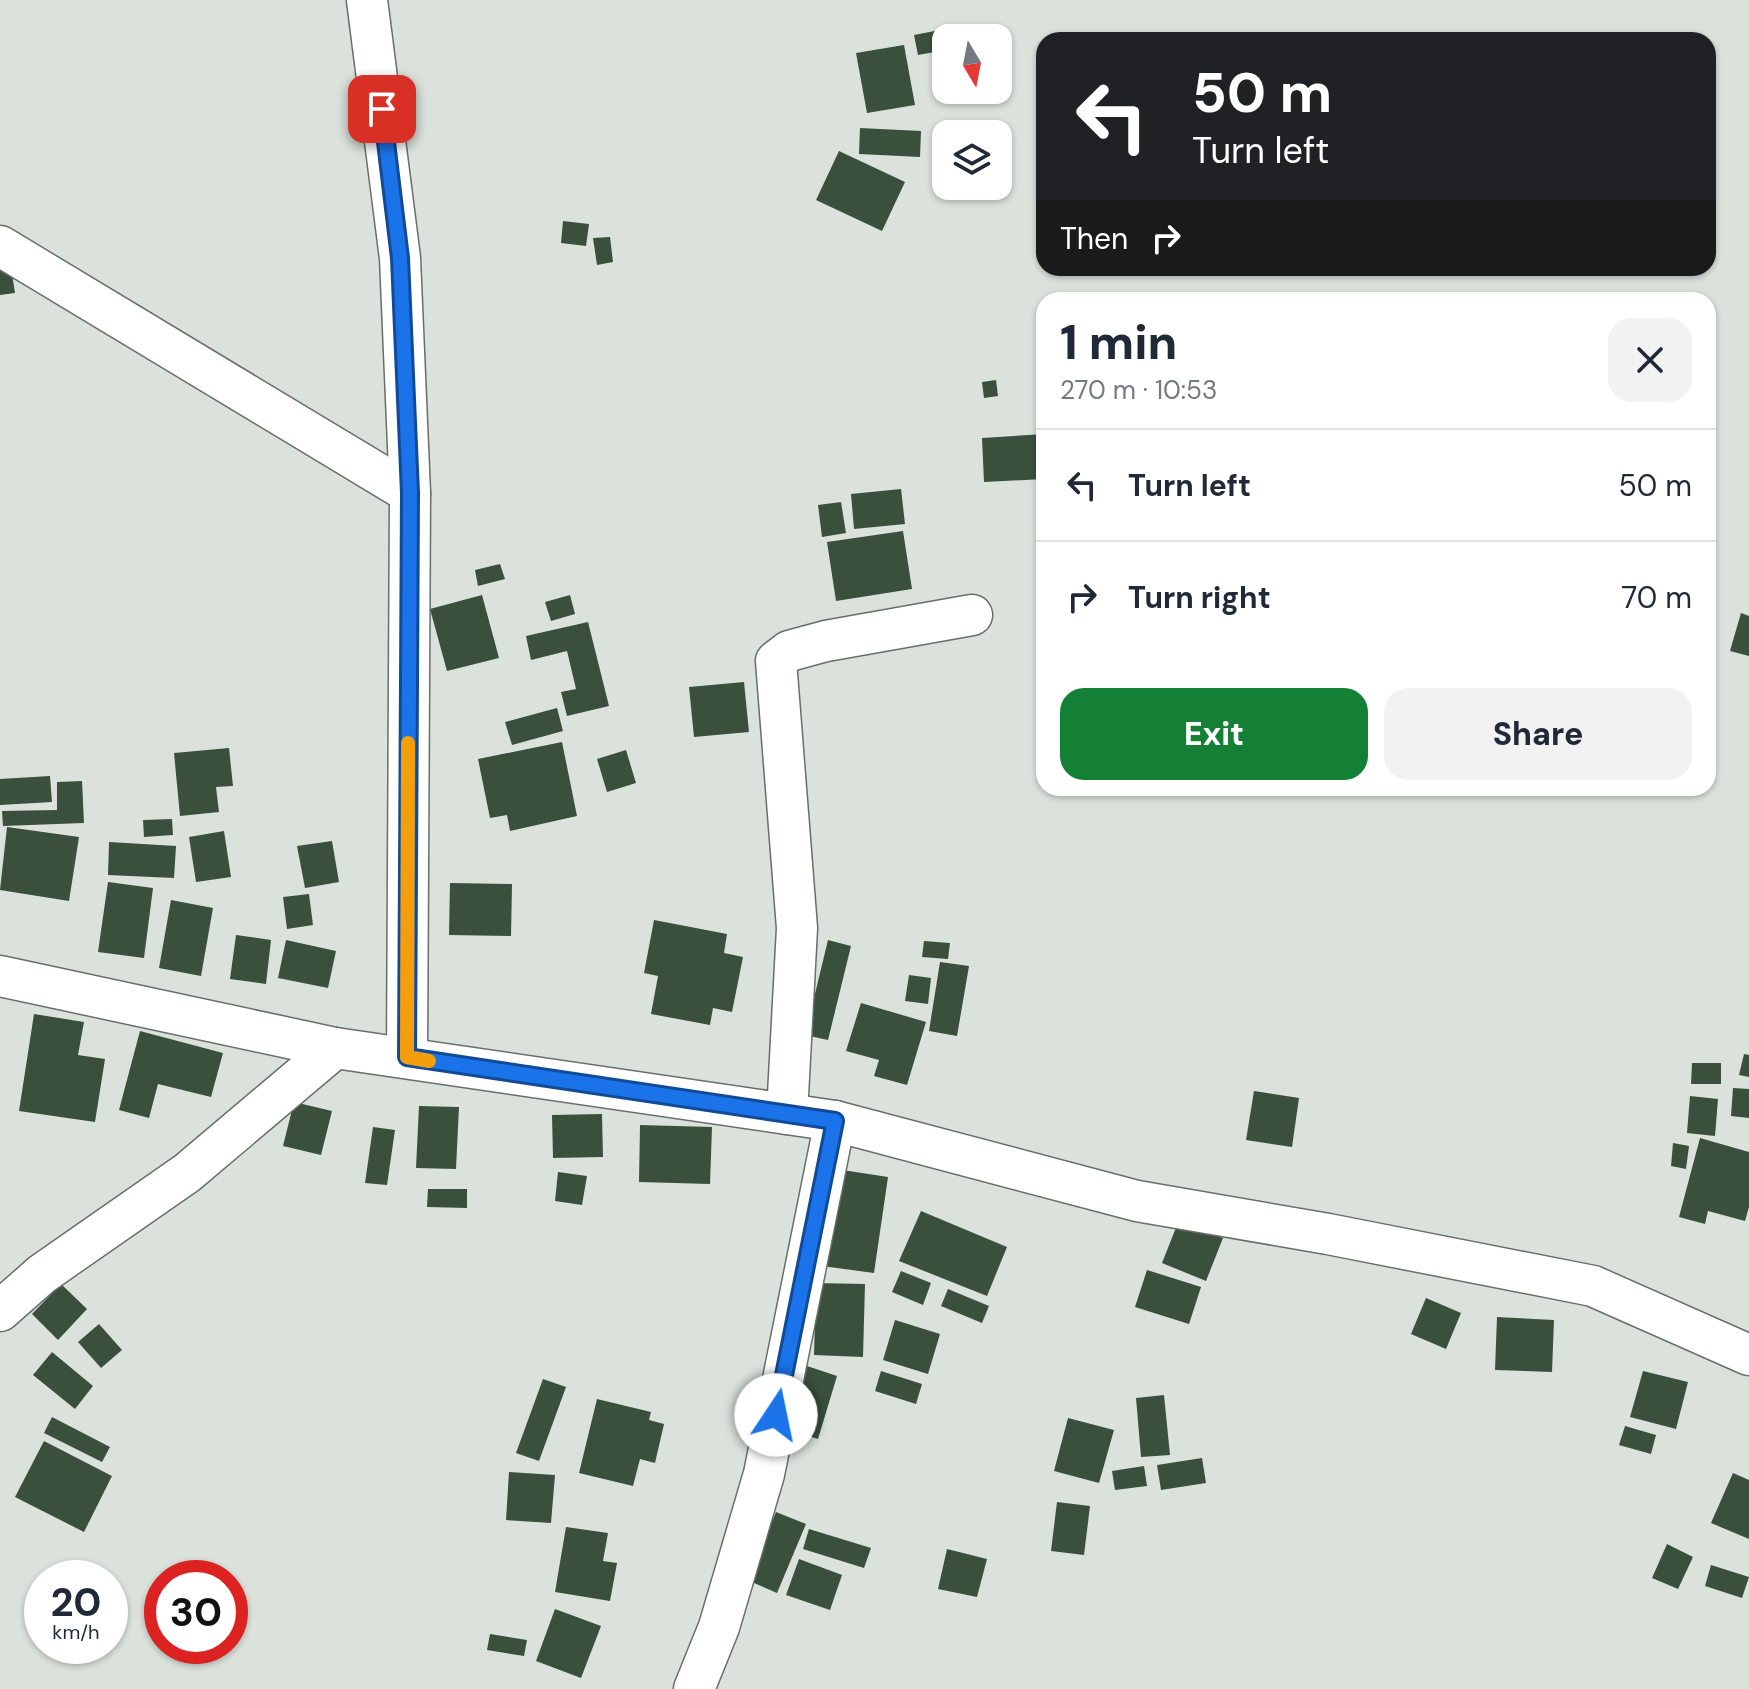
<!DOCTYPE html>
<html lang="en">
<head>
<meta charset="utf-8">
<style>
  :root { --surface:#fff; --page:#f2f2f3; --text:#1f2937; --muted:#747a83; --line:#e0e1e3; --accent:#148035 }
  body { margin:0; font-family:"DM Sans",sans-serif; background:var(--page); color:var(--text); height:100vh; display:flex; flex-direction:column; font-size:30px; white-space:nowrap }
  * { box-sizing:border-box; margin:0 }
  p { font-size:26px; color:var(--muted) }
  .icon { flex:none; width:44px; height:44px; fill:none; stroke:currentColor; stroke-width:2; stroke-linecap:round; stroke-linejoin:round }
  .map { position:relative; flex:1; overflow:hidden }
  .sheet { position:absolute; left:1036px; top:292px; width:680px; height:504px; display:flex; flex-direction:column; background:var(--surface); border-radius:24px; box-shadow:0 2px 6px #0004 }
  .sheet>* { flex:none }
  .hud { position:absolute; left:1036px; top:32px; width:680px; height:244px; border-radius:24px; box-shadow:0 2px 6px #0004; background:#202124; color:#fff; overflow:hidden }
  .needle { width:52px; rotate:170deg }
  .tools { position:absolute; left:932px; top:24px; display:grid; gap:16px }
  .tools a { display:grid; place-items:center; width:80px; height:80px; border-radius:16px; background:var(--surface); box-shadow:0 2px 6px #0004; font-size:40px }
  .speed { position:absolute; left:24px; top:1560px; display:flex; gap:16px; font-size:40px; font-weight:700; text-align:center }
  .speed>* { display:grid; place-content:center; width:104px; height:104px; border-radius:50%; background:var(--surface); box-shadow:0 2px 6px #0004; line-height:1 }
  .speed small { font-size:20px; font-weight:400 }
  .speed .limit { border:12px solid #d22; background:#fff; color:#111 }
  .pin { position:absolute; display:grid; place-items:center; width:68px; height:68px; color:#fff; margin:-34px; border-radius:16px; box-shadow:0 4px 12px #0006 }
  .me { position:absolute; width:88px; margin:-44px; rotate:11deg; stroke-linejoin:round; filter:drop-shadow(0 0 6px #0008) }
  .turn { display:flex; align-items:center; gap:28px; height:168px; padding:0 24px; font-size:36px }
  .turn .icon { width:104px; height:104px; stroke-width:2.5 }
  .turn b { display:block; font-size:56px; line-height:68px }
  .then { display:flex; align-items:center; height:76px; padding:0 24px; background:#0003; gap:16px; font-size:30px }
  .round { display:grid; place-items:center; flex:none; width:84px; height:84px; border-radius:24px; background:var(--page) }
  .head { display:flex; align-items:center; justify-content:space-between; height:136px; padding:0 24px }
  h1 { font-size:48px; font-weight:800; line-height:60px }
  .button { display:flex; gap:16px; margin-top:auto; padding:16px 24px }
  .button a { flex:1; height:92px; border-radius:24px; background:var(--accent); color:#fff; font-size:32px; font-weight:800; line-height:92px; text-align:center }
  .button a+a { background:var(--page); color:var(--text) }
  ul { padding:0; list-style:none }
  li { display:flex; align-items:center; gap:24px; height:112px; padding:0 24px; border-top:2px solid var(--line) }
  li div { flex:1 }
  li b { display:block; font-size:30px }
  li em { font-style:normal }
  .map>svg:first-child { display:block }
</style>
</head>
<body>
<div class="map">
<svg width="1749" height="1689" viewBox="0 0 1749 1689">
  <rect width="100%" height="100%" fill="#dae2db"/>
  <g fill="#3a503d">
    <path d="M 950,28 L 952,38 L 946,38 L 946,50 L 918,55 L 914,35 Z"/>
    <path d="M 904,45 L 915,105 L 867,113 L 856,53 Z"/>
    <path d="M 860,128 L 921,131 L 920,157 L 859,154 Z"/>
    <path d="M 839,151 L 905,182 L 882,231 L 816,200 Z"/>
    <path d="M 563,221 L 589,224 L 586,246 L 561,243 Z"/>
    <path d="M 610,237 L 613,262 L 597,265 L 593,238 Z"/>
    <path d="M 9,254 L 15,293 L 0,295 L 0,256 Z"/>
    <path d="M 996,380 L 998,396 L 984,398 L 982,382 Z"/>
    <path d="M 1044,434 L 1044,479 L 984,482 L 982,438 Z"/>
    <path d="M 901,489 L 905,524 L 854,529 L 851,494 Z"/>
    <path d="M 841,502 L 846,533 L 822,537 L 818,505 Z"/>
    <path d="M 903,531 L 912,589 L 836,601 L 827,542 Z"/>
    <path d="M 500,564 L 505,579 L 478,586 L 475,570 Z"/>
    <path d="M 482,595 L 499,658 L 447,671 L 430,609 Z"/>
    <path d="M 570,595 L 575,614 L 551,621 L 545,602 Z"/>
    <path d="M 1741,613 L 1749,616 L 1749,656 L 1730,651 Z"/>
    <path d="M 588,622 L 609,706 L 567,716 L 561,692 L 576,689 L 567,651 L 531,660 L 526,636 Z"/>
    <path d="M 744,682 L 749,732 L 694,737 L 689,687 Z"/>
    <path d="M 557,708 L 563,731 L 512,745 L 505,722 Z"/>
    <path d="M 562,742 L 577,816 L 510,831 L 507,815 L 490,818 L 478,759 Z"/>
    <path d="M 229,748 L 233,786 L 216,787 L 219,812 L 180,816 L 174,753 Z"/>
    <path d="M 626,750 L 636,783 L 607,792 L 597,759 Z"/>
    <path d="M 50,776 L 52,802 L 0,805 L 0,779 Z"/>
    <path d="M 82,781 L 84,823 L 3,826 L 2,811 L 57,810 L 57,782 Z"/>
    <path d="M 172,819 L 173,835 L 144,837 L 143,820 Z"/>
    <path d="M 7,827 L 79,837 L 69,901 L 0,890 Z"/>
    <path d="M 224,831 L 231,877 L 196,882 L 189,837 Z"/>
    <path d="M 332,841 L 339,882 L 305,888 L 297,846 Z"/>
    <path d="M 109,842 L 176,846 L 174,878 L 108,875 Z"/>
    <path d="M 108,882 L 153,888 L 144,958 L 98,952 Z"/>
    <path d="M 450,883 L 512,884 L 511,936 L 449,935 Z"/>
    <path d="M 309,894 L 313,925 L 287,929 L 283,897 Z"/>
    <path d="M 171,900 L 213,908 L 201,976 L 159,968 Z"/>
    <path d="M 654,920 L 727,934 L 724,953 L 743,957 L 732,1012 L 713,1008 L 710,1025 L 651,1014 L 658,976 L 644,973 Z"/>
    <path d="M 236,935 L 271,940 L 266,984 L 230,979 Z"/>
    <path d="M 286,940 L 336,951 L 328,988 L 278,978 Z"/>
    <path d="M 828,940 L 851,946 L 828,1040 L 805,1035 Z"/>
    <path d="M 924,941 L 950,943 L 948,959 L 922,957 Z"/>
    <path d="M 940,962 L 969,966 L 957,1036 L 929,1031 Z"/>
    <path d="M 909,975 L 931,978 L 928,1004 L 905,1001 Z"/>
    <path d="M 861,1003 L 926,1022 L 907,1085 L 874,1076 L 879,1060 L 846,1051 Z"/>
    <path d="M 34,1014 L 84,1022 L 78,1055 L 105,1059 L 95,1122 L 19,1111 Z"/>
    <path d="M 140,1031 L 223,1053 L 211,1097 L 158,1084 L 149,1118 L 119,1110 Z"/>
    <path d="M 1744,1054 L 1749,1055 L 1749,1077 L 1739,1075 Z"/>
    <path d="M 1692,1063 L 1721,1063 L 1721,1084 L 1691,1084 Z"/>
    <path d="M 1733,1088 L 1749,1089 L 1749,1118 L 1731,1116 Z"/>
    <path d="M 1254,1091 L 1299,1098 L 1292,1147 L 1246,1140 Z"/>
    <path d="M 1690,1096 L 1718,1099 L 1715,1136 L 1687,1133 Z"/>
    <path d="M 294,1102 L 332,1111 L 321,1155 L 283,1146 Z"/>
    <path d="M 419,1106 L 459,1107 L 456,1169 L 416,1168 Z"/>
    <path d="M 602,1114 L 603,1157 L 553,1158 L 552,1115 Z"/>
    <path d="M 640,1125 L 712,1127 L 710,1184 L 639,1182 Z"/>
    <path d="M 373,1127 L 395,1130 L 387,1185 L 365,1183 Z"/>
    <path d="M 1700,1138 L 1749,1152 L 1749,1207 L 1745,1221 L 1708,1211 L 1705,1224 L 1679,1217 Z"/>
    <path d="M 1673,1143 L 1689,1146 L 1686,1169 L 1671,1166 Z"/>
    <path d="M 836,1169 L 888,1177 L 874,1273 L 822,1266 Z"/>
    <path d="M 558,1172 L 587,1176 L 582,1205 L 555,1201 Z"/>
    <path d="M 428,1189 L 467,1189 L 467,1208 L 427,1207 Z"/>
    <path d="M 921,1211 L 1007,1247 L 987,1296 L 899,1261 Z"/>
    <path d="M 1179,1220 L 1223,1238 L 1206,1281 L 1162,1263 Z"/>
    <path d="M 1147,1270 L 1201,1287 L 1189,1324 L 1135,1307 Z"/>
    <path d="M 901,1271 L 931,1283 L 923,1305 L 892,1292 Z"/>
    <path d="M 816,1283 L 865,1284 L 863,1357 L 814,1355 Z"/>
    <path d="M 61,1284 L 87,1309 L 58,1340 L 32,1314 Z"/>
    <path d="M 948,1289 L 989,1306 L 982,1323 L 941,1306 Z"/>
    <path d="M 1426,1298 L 1461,1313 L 1446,1349 L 1411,1334 Z"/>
    <path d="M 1497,1317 L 1554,1320 L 1552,1372 L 1495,1370 Z"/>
    <path d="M 895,1320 L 940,1334 L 928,1374 L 883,1360 Z"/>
    <path d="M 99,1324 L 122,1350 L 101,1368 L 78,1342 Z"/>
    <path d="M 52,1352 L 93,1386 L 75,1409 L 33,1375 Z"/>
    <path d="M 795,1362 L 837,1376 L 818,1439 L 776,1426 Z"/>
    <path d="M 881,1371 L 922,1384 L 916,1404 L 875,1391 Z"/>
    <path d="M 1643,1371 L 1688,1382 L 1676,1429 L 1630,1417 Z"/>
    <path d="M 543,1379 L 566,1387 L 539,1461 L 516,1453 Z"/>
    <path d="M 1164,1395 L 1170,1455 L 1141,1457 L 1136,1398 Z"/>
    <path d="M 597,1399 L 651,1412 L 649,1420 L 664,1424 L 655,1463 L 640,1459 L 633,1486 L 579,1473 Z"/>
    <path d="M 52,1417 L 110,1447 L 102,1462 L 44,1433 Z"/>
    <path d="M 1068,1418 L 1114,1430 L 1099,1483 L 1054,1471 Z"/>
    <path d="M 1625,1426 L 1656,1435 L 1651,1454 L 1619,1445 Z"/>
    <path d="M 44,1441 L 112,1476 L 84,1532 L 15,1497 Z"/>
    <path d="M 1202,1458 L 1206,1483 L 1161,1490 L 1157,1465 Z"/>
    <path d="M 1144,1466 L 1147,1486 L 1115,1490 L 1112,1471 Z"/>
    <path d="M 509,1472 L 555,1475 L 551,1523 L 506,1520 Z"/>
    <path d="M 1733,1473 L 1749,1480 L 1749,1539 L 1711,1523 Z"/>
    <path d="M 1057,1502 L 1090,1506 L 1084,1555 L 1051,1551 Z"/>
    <path d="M 776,1512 L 806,1524 L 777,1593 L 747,1580 Z"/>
    <path d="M 566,1527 L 608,1533 L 603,1561 L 617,1563 L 610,1601 L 555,1592 Z"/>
    <path d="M 809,1529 L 871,1548 L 864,1568 L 803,1549 Z"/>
    <path d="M 1667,1544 L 1693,1557 L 1678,1589 L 1652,1578 Z"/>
    <path d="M 947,1549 L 987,1559 L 977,1597 L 938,1589 Z"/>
    <path d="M 799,1559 L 842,1575 L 830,1610 L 786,1595 Z"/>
    <path d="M 1711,1565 L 1749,1577 L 1742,1598 L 1705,1586 Z"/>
    <path d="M 555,1609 L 601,1626 L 581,1678 L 536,1661 Z"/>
    <path d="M 490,1634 L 527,1640 L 524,1656 L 487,1650 Z"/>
  </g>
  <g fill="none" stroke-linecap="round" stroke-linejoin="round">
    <defs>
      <g id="minor">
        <path d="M 367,0 L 400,258 L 410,493 L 407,1057"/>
        <path d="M 0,246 L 410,493"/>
        <path d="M 0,976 L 335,1048 L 835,1121 L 1137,1201 L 1328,1234 L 1593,1286 L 1749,1355"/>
        <path d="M 787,1114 L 797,928 L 776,661 L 789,651 L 826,641 L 972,615"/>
        <path d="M 0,1311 L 42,1274 L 187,1173 L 335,1048"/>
        <path d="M 694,1689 L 719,1627 L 764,1474 L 835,1121"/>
      </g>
    </defs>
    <use href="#minor" stroke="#686f69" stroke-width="43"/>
    <use href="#minor" stroke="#fff" stroke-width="40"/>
  </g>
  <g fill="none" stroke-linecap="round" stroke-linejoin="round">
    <defs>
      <path id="route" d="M 382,109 L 400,258 L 410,493 L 407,1057 L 835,1121 L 776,1415"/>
    </defs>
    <use href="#route" stroke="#114b97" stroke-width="20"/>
    <use href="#route" stroke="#1a73e8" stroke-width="14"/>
    <path stroke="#f59e0b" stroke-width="14" d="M 408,743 L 407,1057 L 429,1061"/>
  </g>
</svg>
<div class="tools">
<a><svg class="needle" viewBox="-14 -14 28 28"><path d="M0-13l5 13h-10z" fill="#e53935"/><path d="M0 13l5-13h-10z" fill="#747a83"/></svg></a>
<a><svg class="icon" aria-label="layers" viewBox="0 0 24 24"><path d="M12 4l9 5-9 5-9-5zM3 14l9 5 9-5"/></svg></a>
</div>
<div class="speed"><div>20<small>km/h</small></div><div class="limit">30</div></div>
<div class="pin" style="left:382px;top:109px;background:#d93025"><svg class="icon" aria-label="arrive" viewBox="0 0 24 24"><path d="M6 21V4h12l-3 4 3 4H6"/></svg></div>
<svg class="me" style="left:776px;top:1415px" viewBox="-20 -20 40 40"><circle r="19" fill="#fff"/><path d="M0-13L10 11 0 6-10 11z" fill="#1a73e8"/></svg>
<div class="hud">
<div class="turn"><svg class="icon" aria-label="left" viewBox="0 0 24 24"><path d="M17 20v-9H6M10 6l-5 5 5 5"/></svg><div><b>50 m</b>Turn left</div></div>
<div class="then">Then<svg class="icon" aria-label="right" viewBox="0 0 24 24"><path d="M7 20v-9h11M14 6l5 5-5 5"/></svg></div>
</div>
<section class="sheet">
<div class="head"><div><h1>1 min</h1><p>270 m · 10:53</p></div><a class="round"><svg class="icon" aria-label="close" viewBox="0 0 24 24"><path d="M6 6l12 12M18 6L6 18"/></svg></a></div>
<ul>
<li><svg class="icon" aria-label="left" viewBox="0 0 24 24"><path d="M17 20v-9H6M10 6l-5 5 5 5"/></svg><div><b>Turn left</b></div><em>50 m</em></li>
<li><svg class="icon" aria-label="right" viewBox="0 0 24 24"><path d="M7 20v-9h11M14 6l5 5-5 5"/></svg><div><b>Turn right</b></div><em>70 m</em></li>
</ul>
<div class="button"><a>Exit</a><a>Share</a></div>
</section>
</div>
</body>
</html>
